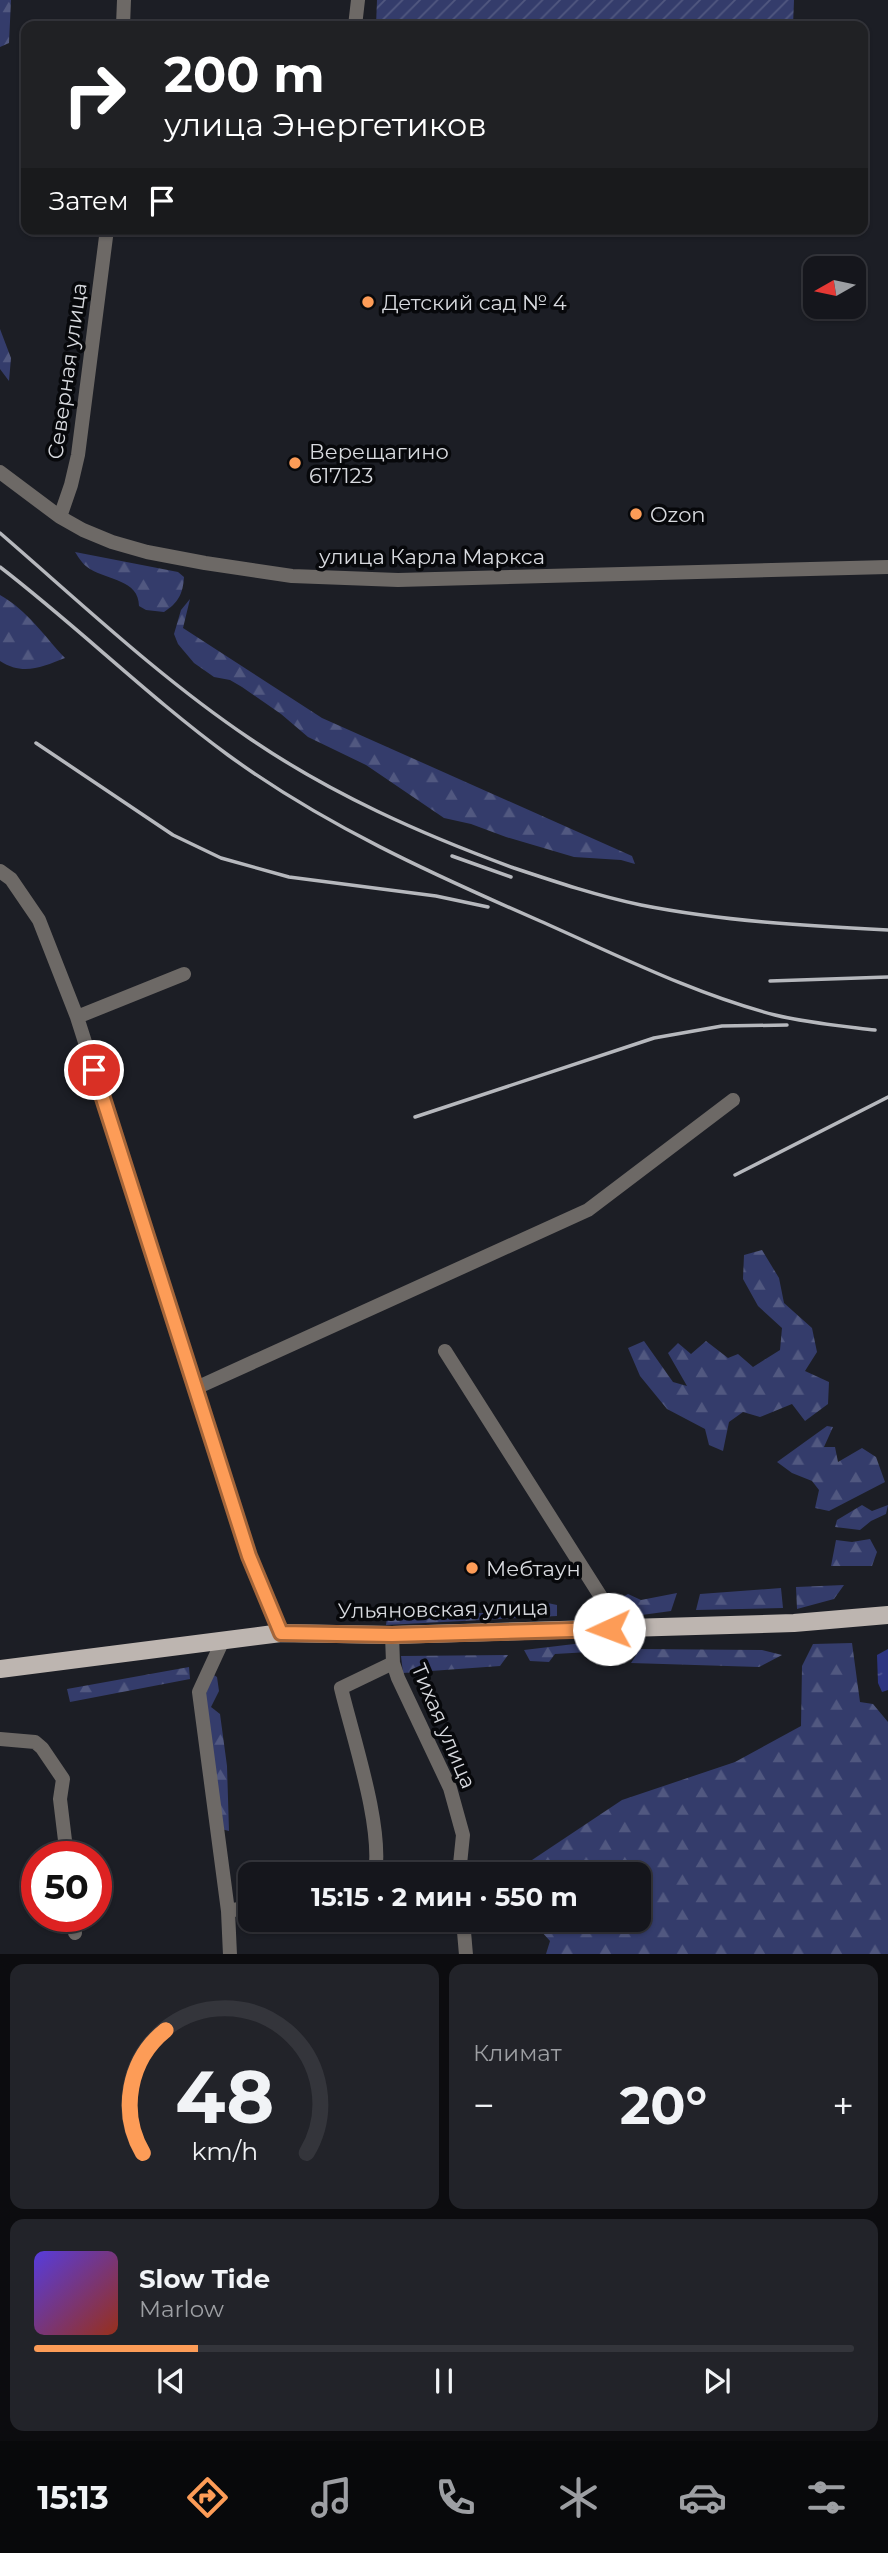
<!DOCTYPE html>
<html lang="ru">
<meta charset="utf-8">
<style>
:root{--surface:#15161c;--page:#222329;--text:#f1f3f6;--muted:#9d9fa3;--line:#34353b;--accent:#fd9c57}
body{margin:0;font-family:Montserrat,sans-serif;background:var(--page);color:var(--text);height:100vh;display:flex;flex-direction:column;font-size:26px;white-space:nowrap}
*{box-sizing:border-box;margin:0}
p{font-size:23px;color:var(--muted)}
.icon{flex:none;width:38px;height:38px;fill:none;stroke:currentColor;stroke-width:2;stroke-linecap:round;stroke-linejoin:round}
.map{position:relative;height:1954px;overflow:hidden}
.side{display:flex;flex-direction:column;gap:10px;padding:10px;background:#0c0c0f;flex:1}
.side>*{flex:none}
.guide{position:absolute;left:21px;top:21px;width:847px;height:214px;border-radius:14px;box-shadow:0 2px 5px #0004,0 0 0 2px var(--line);background:#202124;color:#fff;overflow:hidden}
.needle{width:46px;rotate:261deg}
.fabs{position:absolute;left:803px;top:256px;display:grid;gap:14px}
.fabs a{display:grid;place-items:center;width:63px;height:63px;border-radius:14px;background:var(--surface);box-shadow:0 2px 5px #0004,0 0 0 2px var(--line);font-size:35px}
.speed{position:absolute;left:21px;top:1841px;display:flex;gap:14px;font-size:35px;font-weight:700;text-align:center}
.speed>*{display:grid;place-content:center;width:91px;height:91px;border-radius:50%;background:var(--surface);box-shadow:0 2px 5px #0004,0 0 0 2px var(--line);line-height:1}
.speed .limit{border:10px solid #d22;background:#fff;color:#111}
.pin{position:absolute;display:grid;place-items:center;width:60px;height:60px;color:#fff;margin:-30px;border:4px solid #fff;border-radius:50%;box-shadow:0 2px 7px #0007}
.me{position:absolute;width:77px;margin:-38px;rotate:268deg;stroke-linejoin:round;filter:drop-shadow(0 0 5px #0008)}
.turn{display:flex;align-items:center;gap:24px;height:147px;padding:0 28px;font-size:32px}
.turn .icon{width:91px;height:91px;stroke-width:2.5}
.turn b{display:block;font-size:49px;line-height:60px}
.then{display:flex;align-items:center;height:66px;padding:0 28px;background:#0003;gap:14px;font-size:26px}
.big{font-size:52px;font-weight:700;line-height:1.1}
.side .card{flex:1;display:flex;flex-direction:column;justify-content:center;gap:10px;min-width:0;padding:0 24px;border-radius:14px;background:var(--page)}
.side .dial{align-items:center;gap:0}
.dial svg{height:182px;overflow:visible;fill:none;stroke:var(--line);stroke-width:7;stroke-linecap:round;text-anchor:middle}
.dial text{fill:var(--text);stroke:none}
.song{display:flex;align-items:center;gap:21px}
.cover{width:84px;height:84px;border-radius:10px;background:linear-gradient(135deg,hsl(250 70% 55%),hsl(10 70% 35%))}
.played{height:7px;border-radius:4px;background:linear-gradient(90deg,var(--accent) 20%,var(--line) 20%)}
.keys{display:flex;justify-content:space-around;direction:ltr}
.heat{display:flex;justify-content:space-between;align-items:center;font-size:38px;direction:ltr}
.side .tiles{flex:1;display:grid;gap:10px;grid-template-columns:1fr 1fr}
.card:last-child{grid-column:span 2}
.trip{position:absolute;left:238px;top:1862px;width:413px;height:70px;border-radius:14px;background:var(--surface);box-shadow:0 2px 5px #0004,0 0 0 2px var(--line);font-weight:700;line-height:70px;text-align:center}
.tabs{display:flex;height:112px;justify-content:space-around;align-items:center;background:#08090b;color:var(--muted)}
.tabs .icon{width:49px;height:49px}
.tabs .current{color:var(--accent)}
.tabs b{font-size:32px;color:var(--text)}
.map>svg:first-child{display:block}
.forest{fill:url(#forest-firs)}
.garden{fill:url(#garden-furrows)}
.water{fill:url(#water-ripples)}
.lines{fill:none;stroke-linecap:round;stroke-linejoin:round}
.minor{stroke:#6d6966;stroke-width:14}
.major{stroke:#bdb5b0;stroke-width:18}
.rail{stroke:#b6b8bd;stroke-width:3.5}
.route-casing{stroke:#a46539;stroke-width:18}
.route{stroke:#fd9c57;stroke-width:12}
.poi-dot{fill:#fd9c57;stroke:#07080b;stroke-width:2.5}
.labels{text-anchor:middle;dominant-baseline:central;stroke-width:7;stroke-linejoin:round;paint-order:stroke}
.poi-label{font-size:21px;fill:#d8dadf;stroke:#07080b;text-anchor:start}
.street-label{font-size:21px;fill:#d8dadf;stroke:#07080b}
</style>
<div class="map">
<svg width="888" height="1955" viewBox="0 0 888 1955">
<defs>
<pattern id="forest-firs" width="22" height="20" patternUnits="userSpaceOnUse" patternTransform="scale(1.75)"><rect width="22" height="20" fill="#343c6b"/><path d="M5 1l3.5 6h-7zM16 11l3.5 6h-7z" fill="#515880"/></pattern>
<pattern id="garden-furrows" width="10" height="10" patternUnits="userSpaceOnUse" patternTransform="scale(1.75)"><rect width="10" height="10" fill="#343c6b"/><path d="M-1 1l2-2M0 10L10 0M9 11l2-2" fill="none" stroke="#515880"/></pattern>
<pattern id="water-ripples" width="26" height="14" patternUnits="userSpaceOnUse" patternTransform="scale(1.75)"><rect width="26" height="14" fill="#2d3581"/><path d="M2 4q2-2 4 0t4 0M15 11q2-2 4 0t4 0" fill="none" stroke="#4b5292"/></pattern>
</defs>
<rect width="100%" height="100%" fill="#1c1e25"/>
<path class="forest" d="M 0,0 L 11,0 L 9,43 L 0,47 Z
M 0,329 L 11,358 L 9,381 L 0,369 Z
M 75,552 L 178,572 L 184,577 C 183,594 178,603 164,612 L 146,610 L 139,606 C 139,580 108,580 90,569 C 83,565 79,558 75,552 Z
M 0,595 C 27,610 45,637 65,658 C 42,667 23,676 0,661 Z
M 190,599 L 183,628 L 322,718 L 632,856 L 635,864 L 621,860 L 574,857 L 506,837 L 471,824 L 444,818 L 366,765 L 308,737 L 281,714 L 242,687 L 230,680 L 214,677 L 194,663 L 178,644 L 174,634 L 181,610 Z
M 762,1250 L 779,1278 L 784,1303 L 812,1328 L 817,1352 L 805,1371 L 829,1382 L 828,1404 L 805,1421 L 792,1404 L 760,1417 L 743,1412 L 729,1422 L 723,1451 L 709,1445 L 705,1429 L 667,1409 L 640,1376 L 628,1348 L 644,1341 L 673,1382 L 687,1386 L 668,1353 L 678,1343 L 691,1354 L 706,1341 L 728,1358 L 738,1354 L 753,1367 L 780,1350 L 782,1328 L 758,1306 L 743,1279 L 744,1255 Z
M 827,1426 L 833,1427 L 824,1447 L 835,1447 L 838,1462 L 862,1448 L 876,1457 L 885,1482 L 829,1511 L 815,1508 L 819,1490 L 812,1481 L 792,1473 L 777,1462 Z
M 862,1505 L 872,1511 L 888,1505 L 886,1514 L 871,1521 L 860,1530 L 835,1527 L 837,1520 Z
M 870,1539 L 877,1552 L 872,1566 L 831,1566 L 836,1540 L 852,1542 Z
M 844,1585 L 834,1599 L 797,1609 L 796,1587 Z
M 781,1588 L 783,1608 L 696,1610 L 700,1594 Z
M 677,1593 L 671,1611 L 627,1617 L 613,1602 L 628,1594 L 641,1600 Z
M 543,1602 L 557,1605 L 557,1616 L 386,1625 L 388,1610 L 400,1607 L 466,1613 L 520,1613 Z
M 591,1642 L 589,1652 L 555,1654 L 549,1662 L 530,1661 L 524,1650 Z
M 852,1643 L 860,1702 L 873,1704 L 888,1722 L 888,1954 L 546,1954 L 550,1941 L 531,1920 L 639,1920 L 639,1874 L 533,1874 L 526,1864 L 622,1800 L 735,1762 L 801,1726 L 802,1666 L 813,1644 Z
M 640,1649 L 762,1650 L 782,1655 L 759,1667 L 631,1663 Z
M 508,1655 L 500,1666 L 403,1673 L 401,1656 Z
M 189,1667 L 190,1679 L 70,1702 L 67,1689 Z
M 212,1674 L 217,1677 L 219,1691 L 211,1707 L 220,1714 L 227,1766 L 229,1831 L 221,1829 L 204,1700 Z"/>
<path class="garden" d="M 377,0 L 794,0 L 793,26 L 376,26 Z"/>
<path class="water" d="M 888,1649 L 888,1690 L 882,1692 L 878,1683 L 877,1655 Z"/>
<g class="lines">
<path class="minor" d="M 123,26 L 124,0
M 355,26 L 358,0
M 0,472 L 60,517 L 83,530 L 112,542 L 147,552 L 205,563 L 292,576 L 398,580 L 888,567
M 60,517 L 71,485 L 78,455 L 107,229
M 0,871 L 11,879 L 39,920 L 77,1017 L 249,1556 L 281,1633
M 77,1017 L 184,974
M 445,1351 L 603,1600 L 609,1629
M 196,1388 L 588,1210 L 733,1100
M 392,1635 L 393,1663 L 398,1678 L 450,1788 L 463,1835 L 459,1874
M 223,1640 L 199,1692 L 228,1911 L 230,1955
M 0,1739 L 35,1742 L 42,1748 L 63,1779 L 60,1799 L 67,1857
M 375,1874 C 383,1826 353,1738 341,1688 L 393,1663
M 431,1874 L 459,1871
M 228,1911 L 250,1907
M 73,1916 L 75,1933
M 463,1920 L 466,1955"/>
<path class="major" d="M 0,1669 L 281,1633 L 392,1635 L 794,1623 L 888,1615"/>
<path class="rail" d="M 0,533 C 81,603 160,678 249,738 C 331,794 421,834 514,868 C 556,882 598,896 641,905 C 722,921 806,926 888,930
M 0,567 C 78,627 149,697 228,755 C 324,825 432,874 540,921 C 617,955 694,994 775,1015 C 808,1023 842,1026 875,1030
M 36,743 L 173,835 L 221,858 L 289,877 L 436,896 L 488,907
M 452,856 L 511,877
M 770,981 L 888,977
M 415,1117 L 654,1038 L 722,1026 L 787,1025
M 735,1175 L 888,1097"/>
</g>
<g class="lines">
<defs>
<path id="route" d="M 94,1070 L 249,1556 L 281,1633 L 392,1635 L 609,1629"/>
</defs>
<use href="#route" class="route-casing"/>
<use href="#route" class="route"/>
</g>
<g class="poi-dot">
<circle cx="368" cy="302" r="7"/>
<circle cx="295" cy="463" r="7"/>
<circle cx="636" cy="514" r="7"/>
<circle cx="472" cy="1568" r="7"/>
</g>
<g class="labels">
<g class="poi-label">
<text x="382" y="302">Детский сад № 4</text>
<text x="309" y="451">Верещагино<tspan x="309" dy="24">617123</tspan></text>
<text x="650" y="514">Ozon</text>
<text x="486" y="1568">Мебтаун</text>
</g>
<g class="street-label">
<text transform="translate(67 371) rotate(-82)">Северная улица</text>
<text x="432" y="556">улица Карла Маркса</text>
<text transform="translate(443 1609) rotate(-1)">Ульяновская улица</text>
<text transform="translate(444 1726) rotate(67)">Тихая улица</text>
</g>
</g>
</svg>
<div class="fabs">
<a><svg class="needle" viewBox="-14 -14 28 28"><path d="M0-13l5 13h-10z" fill="#e53935"/><path d="M0 13l5-13h-10z" fill="#9d9fa3"/></svg></a>
</div>
<div class="speed"><div class="limit">50</div></div>
<div class="pin" style="left:94px;top:1070px;background:#d93025"><svg class="icon" aria-label="arrive" viewBox="0 0 24 24"><path d="M6 21V4h12l-3 4 3 4H6"/></svg></div>
<svg class="me" style="left:609px;top:1629px" viewBox="-20 -20 40 40"><circle r="19" fill="#fff"/><path d="M0-13L10 11 0 6-10 11z" fill="#fd9c57"/></svg>
<div class="trip">15:15 · 2 мин · 550 m</div>
<div class="guide">
<div class="turn"><svg class="icon" aria-label="right" viewBox="0 0 24 24"><path d="M7 20v-9h11M14 6l5 5-5 5"/></svg><div><b>200 m</b>улица Энергетиков</div></div>
<div class="then">Затем<svg class="icon" aria-label="arrive" viewBox="0 0 24 24"><path d="M6 21V4h12l-3 4 3 4H6"/></svg></div>
</div>
</div>
<section class="side">
<div class="tiles">
<div class="card dial"><svg viewBox="0 0 100 80">
<path d="M14 69A42 42 0 1 1 86 69"/>
<path d="M14 69A42 42 0 0 1 24 15" stroke="#fd9c57"/>
<text x="50" y="56" font-size="32" font-weight="700">48</text>
<text x="50" y="72" font-size="11">km/h</text>
</svg></div>
<div class="card"><p>Климат</p>
<div class="heat"><a>−</a><b class="big">20°</b><a>+</a></div>
</div>
<div class="card">
<div class="song"><i class="cover"></i><div><b>Slow Tide</b><p>Marlow</p></div></div>
<div class="played"></div>
<div class="keys"><svg class="icon" aria-label="previous" viewBox="0 0 24 24"><path d="M18 5L8 12l10 7zM5 5v14"/></svg><svg class="icon" aria-label="pause" viewBox="0 0 24 24"><path d="M8 5v14M16 5v14"/></svg><svg class="icon" aria-label="next" viewBox="0 0 24 24"><path d="M6 5l10 7-10 7zM19 5v14"/></svg></div>
</div>
</div>
</section>
<nav class="tabs">
<b>15:13</b>
<svg class="icon current" aria-label="directions" viewBox="0 0 24 24"><path d="M12 3l9 9-9 9-9-9zM9 14v-3h6M13 9l2 2-2 2"/></svg>
<svg class="icon" aria-label="music" viewBox="0 0 24 24"><path d="M9 18V5l10-2v13"/><circle cx="6" cy="18" r="3"/><circle cx="16" cy="16" r="3"/></svg>
<svg class="icon" aria-label="phone" viewBox="0 0 24 24"><path d="M5 4h4l2 5-3 2q2 4 5 5l2-3 5 2v4C11 20 4 13 5 4z"/></svg>
<svg class="icon" aria-label="climate" viewBox="0 0 24 24"><path d="M12 3v18M4 7l16 10M4 17L20 7"/></svg>
<svg class="icon" aria-label="car" viewBox="0 0 24 24"><path d="M5 17H2v-5l4-1 3-4h7l3 4 3 1v5h-3M9 17h6M6 11h13"/><circle cx="7" cy="17" r="2"/><circle cx="17" cy="17" r="2"/></svg>
<svg class="icon" aria-label="filters" viewBox="0 0 24 24"><path d="M4 7h16M4 17h16"/><circle cx="9" cy="7" r="2"/><circle cx="15" cy="17" r="2"/></svg>
</nav>
